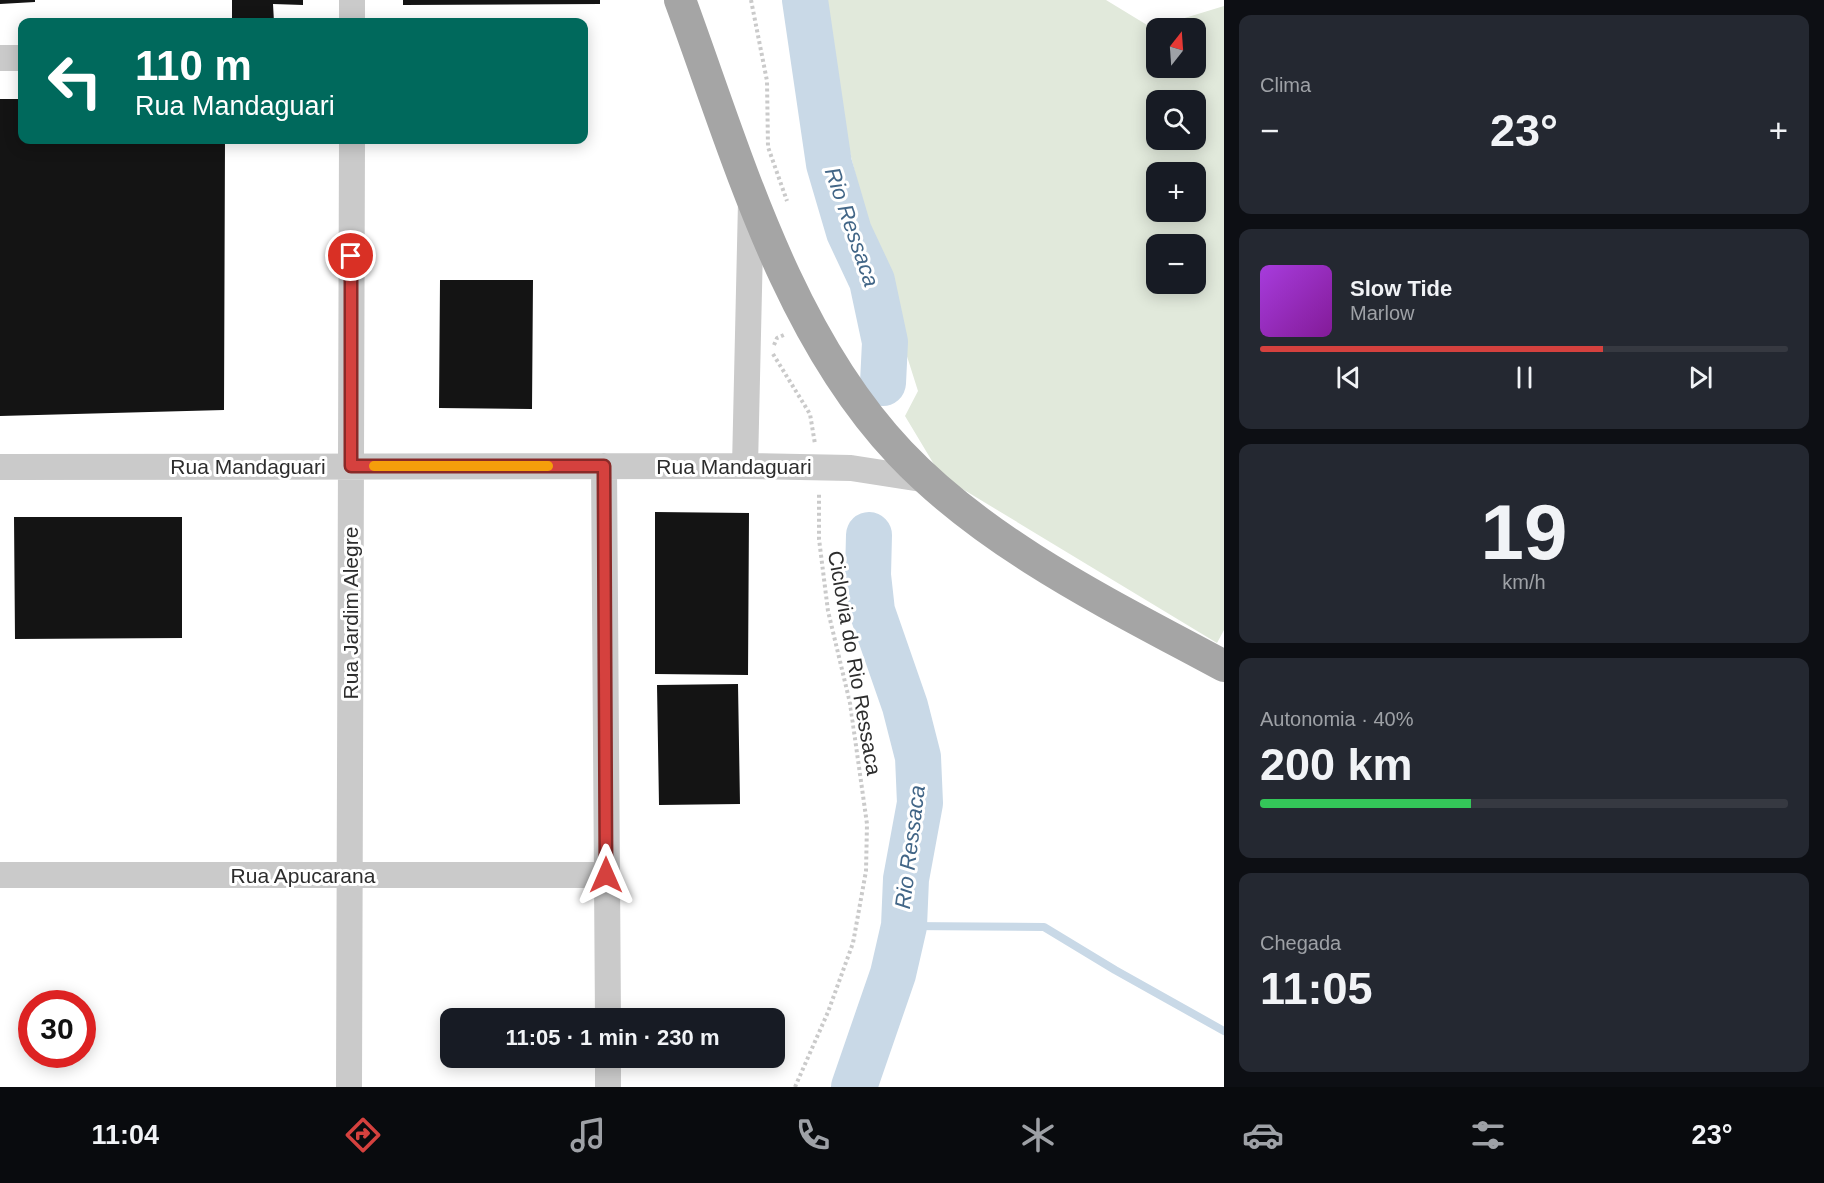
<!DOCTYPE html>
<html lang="pt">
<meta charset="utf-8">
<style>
:root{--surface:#171b24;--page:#242831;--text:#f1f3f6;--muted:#9ea1a6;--line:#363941;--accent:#d5413e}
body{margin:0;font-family:Helvetica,sans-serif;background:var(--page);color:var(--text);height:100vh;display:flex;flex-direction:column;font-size:22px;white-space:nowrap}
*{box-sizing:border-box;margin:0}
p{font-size:20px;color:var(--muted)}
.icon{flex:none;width:33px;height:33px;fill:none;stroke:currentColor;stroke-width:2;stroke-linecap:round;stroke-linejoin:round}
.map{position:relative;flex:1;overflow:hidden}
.panel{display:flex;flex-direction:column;gap:15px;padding:15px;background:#0d0f14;width:600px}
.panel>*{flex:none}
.guide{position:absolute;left:18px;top:18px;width:570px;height:126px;border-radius:12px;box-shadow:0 3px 15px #0003;background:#00695c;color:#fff;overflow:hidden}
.needle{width:39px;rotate:17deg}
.fabs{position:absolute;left:1146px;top:18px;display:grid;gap:12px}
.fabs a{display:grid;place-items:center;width:60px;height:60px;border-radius:12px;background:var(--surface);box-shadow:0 3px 15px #0003;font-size:30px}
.speed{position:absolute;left:18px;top:990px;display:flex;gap:12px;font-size:30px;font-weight:700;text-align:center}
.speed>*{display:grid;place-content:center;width:78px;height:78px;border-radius:50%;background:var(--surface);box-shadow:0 3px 15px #0003;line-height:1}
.speed .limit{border:9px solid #d22;background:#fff;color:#111}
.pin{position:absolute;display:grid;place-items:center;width:51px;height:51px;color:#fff;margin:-26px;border:3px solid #fff;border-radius:50%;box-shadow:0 2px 6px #0007}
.me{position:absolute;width:66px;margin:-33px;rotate:0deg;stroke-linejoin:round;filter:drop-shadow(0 0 4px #0008)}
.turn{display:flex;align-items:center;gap:21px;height:126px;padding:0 18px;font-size:27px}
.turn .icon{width:78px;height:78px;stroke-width:2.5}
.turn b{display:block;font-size:42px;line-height:51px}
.big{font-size:45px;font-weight:700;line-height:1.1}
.panel .card{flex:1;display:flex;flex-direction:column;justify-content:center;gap:9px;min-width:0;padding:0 21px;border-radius:12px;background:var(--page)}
.panel .dial{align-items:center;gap:0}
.dial b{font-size:78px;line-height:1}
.song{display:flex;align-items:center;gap:18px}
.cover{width:72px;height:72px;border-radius:9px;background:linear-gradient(135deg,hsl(280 70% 55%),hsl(290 70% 35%))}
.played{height:6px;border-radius:3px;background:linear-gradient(90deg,var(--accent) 65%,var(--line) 65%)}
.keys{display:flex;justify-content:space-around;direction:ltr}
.heat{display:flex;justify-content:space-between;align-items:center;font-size:33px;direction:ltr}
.charge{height:9px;border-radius:4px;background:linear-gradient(90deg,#34c759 40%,var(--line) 0)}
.trip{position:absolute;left:440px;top:1008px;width:345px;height:60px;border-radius:12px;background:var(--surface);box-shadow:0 3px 15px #0003;font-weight:700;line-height:60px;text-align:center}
.tabs{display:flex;height:96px;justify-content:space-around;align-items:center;background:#090b0e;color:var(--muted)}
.tabs .icon{width:42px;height:42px}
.tabs .current{color:var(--accent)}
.tabs b{font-size:27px;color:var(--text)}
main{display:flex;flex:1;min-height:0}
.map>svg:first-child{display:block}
.green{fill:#e1e9db;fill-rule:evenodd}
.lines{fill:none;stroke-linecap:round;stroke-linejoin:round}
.stream{stroke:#c9d9e7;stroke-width:8}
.river{stroke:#c9d9e7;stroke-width:46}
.building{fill:#141414}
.path{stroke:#cacaca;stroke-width:4;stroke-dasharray:3 3;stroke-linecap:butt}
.minor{stroke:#cacaca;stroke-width:26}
.major{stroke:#a5a5a5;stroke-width:32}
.route-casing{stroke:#8a2a28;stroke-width:15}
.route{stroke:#d5413e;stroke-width:10}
.slow{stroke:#f59e0b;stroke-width:10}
.labels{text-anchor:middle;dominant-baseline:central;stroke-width:6;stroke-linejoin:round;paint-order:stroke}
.street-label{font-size:21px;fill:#2d2d2d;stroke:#fff}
.water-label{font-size:22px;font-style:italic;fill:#426687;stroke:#fff}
</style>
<main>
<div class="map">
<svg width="1224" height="1087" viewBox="0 0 1224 1087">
<rect width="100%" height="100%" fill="#fff"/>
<path class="green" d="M 816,0 L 1106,0 L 1152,28 L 1224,6 L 1224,630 L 1217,643 L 941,476 L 905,416 L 918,391 C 877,263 842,132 816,0 ZM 1156,28 L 1196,28 L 1196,68 L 1156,68 ZM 1156,100 L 1196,100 L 1196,140 L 1156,140 ZM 1156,172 L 1196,172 L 1196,212 L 1156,212 ZM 1156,244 L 1196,244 L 1196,284 L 1156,284 Z"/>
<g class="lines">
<path class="stream" d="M 904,926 L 1044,927 L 1115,970 L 1224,1031"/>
<path class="river" d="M 805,0 L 829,164 L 849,232 L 872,281 L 885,342 L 883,383
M 854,1087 L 893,974 L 904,926 L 906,879 L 920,803 L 918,757 L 905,706 L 872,611 L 868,575 L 869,535"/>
</g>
<path class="building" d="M 0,0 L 35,0 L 35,2 L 0,4 Z
M 232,0 L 303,0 L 303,5 L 273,4 L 274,22 L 232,22 Z
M 403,0 L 600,0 L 600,4 L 403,5 Z
M 0,99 L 22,99 L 22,140 L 225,140 L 224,410 L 0,416 Z
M 440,280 L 533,280 L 532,409 L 439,408 Z
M 655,512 L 749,513 L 748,675 L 655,674 Z
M 14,517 L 182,517 L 182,638 L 15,639 Z
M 738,684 L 740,804 L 659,805 L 657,685 Z"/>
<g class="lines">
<path class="path" d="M 751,0 L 767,81 L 768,147 L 787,201
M 774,345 L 777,338 L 786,334
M 773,354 L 810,414 L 815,444
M 795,1087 L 828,1012 L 853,943 L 866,871 L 867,824 L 850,703 L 828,611 L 819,539 L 819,493"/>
<path class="minor" d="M 352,22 L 352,0
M 0,58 L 22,58
M 604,466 L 608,1018
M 745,466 L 751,202
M 0,467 L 745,466 L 851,468 L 928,480
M 0,875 L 606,875
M 608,1058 L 608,1087
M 349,1087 L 352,140"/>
<path class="major" d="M 680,0 C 736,152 786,333 900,453 C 988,546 1113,606 1224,666"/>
</g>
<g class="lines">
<defs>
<path id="route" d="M 351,256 L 351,466 L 604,466 L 606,875"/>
</defs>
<use href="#route" class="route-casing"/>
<use href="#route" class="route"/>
<path class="slow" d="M 374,466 L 548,466"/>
</g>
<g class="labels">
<g class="street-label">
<text x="248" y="466">Rua Mandaguari</text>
<text x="734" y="466">Rua Mandaguari</text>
<text transform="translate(350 613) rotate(-90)">Rua Jardim Alegre</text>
<text transform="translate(855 663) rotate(80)">Ciclovia do Rio Ressaca</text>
<text x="303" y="875">Rua Apucarana</text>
</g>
<g class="water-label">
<text transform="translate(852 227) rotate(71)">Rio Ressaca</text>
<text transform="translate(910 847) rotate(-83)">Rio Ressaca</text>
</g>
</g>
</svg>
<div class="fabs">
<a><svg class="needle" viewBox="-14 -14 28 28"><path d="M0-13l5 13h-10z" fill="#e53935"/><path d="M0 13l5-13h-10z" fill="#9ea1a6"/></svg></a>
<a><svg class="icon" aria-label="search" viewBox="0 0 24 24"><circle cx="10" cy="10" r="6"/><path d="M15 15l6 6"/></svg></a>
<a>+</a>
<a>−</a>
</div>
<div class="speed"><div class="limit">30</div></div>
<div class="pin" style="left:351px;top:256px;background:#d93025"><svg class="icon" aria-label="arrive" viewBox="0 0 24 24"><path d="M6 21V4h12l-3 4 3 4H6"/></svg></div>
<svg class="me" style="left:606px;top:875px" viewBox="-20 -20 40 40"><path d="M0-17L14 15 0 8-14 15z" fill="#d5413e" stroke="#fff" stroke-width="4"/></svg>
<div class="trip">11:05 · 1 min · 230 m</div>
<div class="guide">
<div class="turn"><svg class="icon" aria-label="left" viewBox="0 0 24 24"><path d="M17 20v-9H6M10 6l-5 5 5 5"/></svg><div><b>110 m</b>Rua Mandaguari</div></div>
</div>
</div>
<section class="panel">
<div class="card"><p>Clima</p>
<div class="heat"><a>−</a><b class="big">23°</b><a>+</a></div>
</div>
<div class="card">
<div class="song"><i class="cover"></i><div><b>Slow Tide</b><p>Marlow</p></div></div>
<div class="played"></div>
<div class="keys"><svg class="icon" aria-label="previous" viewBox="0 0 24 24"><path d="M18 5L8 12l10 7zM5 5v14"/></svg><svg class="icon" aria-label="pause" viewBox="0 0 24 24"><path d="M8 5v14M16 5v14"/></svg><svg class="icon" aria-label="next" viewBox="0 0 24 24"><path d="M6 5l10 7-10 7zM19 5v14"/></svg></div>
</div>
<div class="card dial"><b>19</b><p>km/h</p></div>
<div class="card"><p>Autonomia · 40%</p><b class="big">200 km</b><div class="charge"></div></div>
<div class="card"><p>Chegada</p><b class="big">11:05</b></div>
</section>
</main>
<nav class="tabs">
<b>11:04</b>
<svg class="icon current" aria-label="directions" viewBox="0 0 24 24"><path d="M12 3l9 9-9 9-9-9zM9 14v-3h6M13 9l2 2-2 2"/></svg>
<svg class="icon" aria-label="music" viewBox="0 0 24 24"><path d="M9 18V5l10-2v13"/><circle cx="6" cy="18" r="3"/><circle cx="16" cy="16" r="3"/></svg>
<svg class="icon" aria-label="phone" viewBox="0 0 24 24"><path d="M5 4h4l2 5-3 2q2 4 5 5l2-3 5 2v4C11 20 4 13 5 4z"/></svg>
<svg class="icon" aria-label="climate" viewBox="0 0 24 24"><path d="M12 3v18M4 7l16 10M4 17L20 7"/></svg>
<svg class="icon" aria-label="car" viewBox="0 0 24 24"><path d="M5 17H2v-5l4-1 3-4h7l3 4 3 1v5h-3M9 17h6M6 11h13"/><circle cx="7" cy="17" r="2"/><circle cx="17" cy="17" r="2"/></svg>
<svg class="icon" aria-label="filters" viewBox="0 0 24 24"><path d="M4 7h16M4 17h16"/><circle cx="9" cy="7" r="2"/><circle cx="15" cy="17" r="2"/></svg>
<b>23°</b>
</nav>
